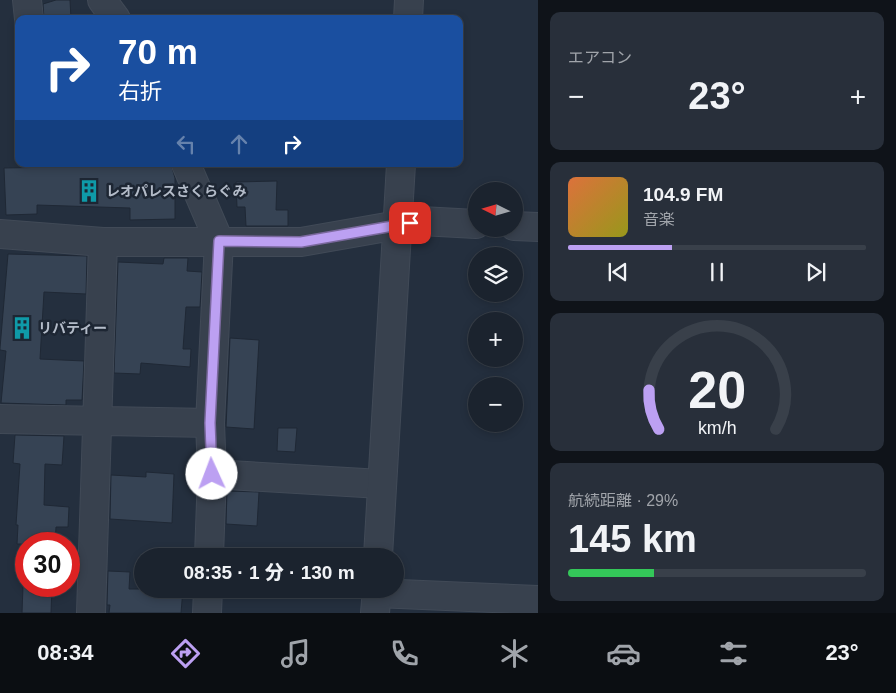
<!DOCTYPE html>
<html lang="ja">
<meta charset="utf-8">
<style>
:root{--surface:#1b232e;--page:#282f3a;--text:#f1f3f6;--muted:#a0a4aa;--line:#39404a;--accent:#bca0f2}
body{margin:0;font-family:Helvetica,"Noto Sans JP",sans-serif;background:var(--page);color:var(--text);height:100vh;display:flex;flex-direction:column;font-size:19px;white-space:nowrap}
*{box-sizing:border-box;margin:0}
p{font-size:16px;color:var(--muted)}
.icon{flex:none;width:28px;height:28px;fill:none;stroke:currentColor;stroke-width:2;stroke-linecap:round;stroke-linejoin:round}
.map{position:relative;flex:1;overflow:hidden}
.sheet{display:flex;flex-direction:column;gap:12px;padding:12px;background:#0f1319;width:358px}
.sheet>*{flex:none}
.top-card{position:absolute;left:15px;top:15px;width:448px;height:152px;border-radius:10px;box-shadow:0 2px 8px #0003,0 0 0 1px var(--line);background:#1a4fa0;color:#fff;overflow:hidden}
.needle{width:32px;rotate:275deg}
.fabs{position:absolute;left:468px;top:182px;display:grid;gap:10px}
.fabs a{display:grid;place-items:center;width:55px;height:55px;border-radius:50%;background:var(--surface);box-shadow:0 2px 8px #0003,0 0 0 1px var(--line);font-size:25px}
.speed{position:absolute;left:15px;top:532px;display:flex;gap:10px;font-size:25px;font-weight:700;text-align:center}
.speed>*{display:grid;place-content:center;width:65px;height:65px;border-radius:50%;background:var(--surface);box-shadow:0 2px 8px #0003,0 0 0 1px var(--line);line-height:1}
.speed .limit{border:8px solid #d22;background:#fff;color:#111}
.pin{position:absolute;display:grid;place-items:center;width:42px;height:42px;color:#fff;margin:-21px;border-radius:10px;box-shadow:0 2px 8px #0006}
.me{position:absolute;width:55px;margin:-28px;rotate:358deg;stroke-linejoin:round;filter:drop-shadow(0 0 4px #0008)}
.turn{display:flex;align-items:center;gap:18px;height:105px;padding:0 20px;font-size:22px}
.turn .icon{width:65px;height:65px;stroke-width:2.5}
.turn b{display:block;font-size:35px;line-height:42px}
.lanes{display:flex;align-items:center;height:48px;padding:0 20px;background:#0003;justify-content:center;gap:25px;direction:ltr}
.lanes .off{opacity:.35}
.big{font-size:38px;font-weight:800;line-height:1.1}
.sheet .widget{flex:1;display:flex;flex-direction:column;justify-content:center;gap:8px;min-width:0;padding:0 18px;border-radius:10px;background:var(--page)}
.sheet .dial{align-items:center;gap:0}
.dial svg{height:130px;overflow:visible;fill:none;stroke:var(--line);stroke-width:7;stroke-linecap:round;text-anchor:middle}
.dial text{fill:var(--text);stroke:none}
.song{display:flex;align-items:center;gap:15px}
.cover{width:60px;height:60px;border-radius:8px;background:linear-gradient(135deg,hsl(20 70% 55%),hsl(60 70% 35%))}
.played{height:5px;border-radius:2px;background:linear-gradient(90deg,var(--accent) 35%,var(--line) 35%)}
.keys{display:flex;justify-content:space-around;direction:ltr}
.heat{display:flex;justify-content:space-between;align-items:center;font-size:28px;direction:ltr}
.charge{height:8px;border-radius:4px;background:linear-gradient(90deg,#34c759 29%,var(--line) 0)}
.trip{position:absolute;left:134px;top:548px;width:270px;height:50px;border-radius:25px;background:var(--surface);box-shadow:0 2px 8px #0003,0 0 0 1px var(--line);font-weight:800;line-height:50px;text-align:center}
.dock{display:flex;height:80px;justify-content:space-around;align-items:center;background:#0b0e12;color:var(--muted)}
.dock .icon{width:35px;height:35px}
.dock .active{color:var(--accent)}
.dock b{font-size:22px;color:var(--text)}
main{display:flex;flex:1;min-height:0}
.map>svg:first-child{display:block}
.building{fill:#364354;stroke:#1f2835}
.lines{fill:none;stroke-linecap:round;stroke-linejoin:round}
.minor-casing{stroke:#414a57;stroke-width:30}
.tertiary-casing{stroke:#414a57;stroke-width:30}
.minor{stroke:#38414e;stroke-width:28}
.tertiary{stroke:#38414e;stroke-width:28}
.route-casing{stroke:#7a689d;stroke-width:12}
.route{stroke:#bca0f2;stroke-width:9}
.labels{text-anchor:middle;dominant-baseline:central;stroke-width:5;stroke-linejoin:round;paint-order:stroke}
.poi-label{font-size:14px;font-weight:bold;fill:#b4bcc9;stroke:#1d2633;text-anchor:start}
</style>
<main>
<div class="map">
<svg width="539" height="613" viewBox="0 0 539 613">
<rect width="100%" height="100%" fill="#242f3e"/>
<path class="building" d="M 56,0 L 70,0 L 71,19 L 44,19 L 43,4 Z
M 58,164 L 171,164 L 175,178 L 175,219 L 130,220 L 130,208 L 37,205 L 37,214 L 6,215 L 4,168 L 58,167 Z
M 277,181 L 276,210 L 288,210 L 288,226 L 246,226 L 245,207 L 237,207 L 236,182 Z
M 8,254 L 87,256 L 86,294 L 44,292 L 40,359 L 84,361 L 82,400 L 66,400 L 66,405 L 1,403 L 6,351 L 0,350 L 0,348 Z
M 164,258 L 188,258 L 187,271 L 202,272 L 200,307 L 186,307 L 183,349 L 191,349 L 190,367 L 141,363 L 140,374 L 114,373 L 118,262 L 163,264 Z
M 230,338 L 259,340 L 254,429 L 226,427 Z
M 278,428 L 297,428 L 295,452 L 277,451 Z
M 15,435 L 64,436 L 62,465 L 45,464 L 44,505 L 69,507 L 68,527 L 56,527 L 55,544 L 17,544 L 18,525 L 16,525 L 20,464 L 13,463 Z
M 146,472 L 174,474 L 172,523 L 110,519 L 111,475 L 146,477 Z
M 227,491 L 259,492 L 257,526 L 226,524 Z
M 108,571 L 130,572 L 129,589 L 183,589 L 181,613 L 109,613 L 110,605 L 107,605 Z
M 23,586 L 52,586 L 51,613 L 22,613 Z"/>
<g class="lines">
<defs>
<path id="minor" d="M 27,0 L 29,19
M 102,0 L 116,19
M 186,164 L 219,241 L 210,423 L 212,474 L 209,556
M 514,226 L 539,227
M 0,234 L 103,242 L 301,242 L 421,221 L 476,224
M 0,419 L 210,423
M 212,474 L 381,484
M 376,593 L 539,600
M 91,613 L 103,242
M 207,613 L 208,589"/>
<path id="tertiary" d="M 408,19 L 409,0
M 378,556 L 401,164
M 375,613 L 377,589"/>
</defs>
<use href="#minor" class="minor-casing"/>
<use href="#tertiary" class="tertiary-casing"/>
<use href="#minor" class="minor"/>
<use href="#tertiary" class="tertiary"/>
</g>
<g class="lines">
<defs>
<path id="route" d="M 212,474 L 210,423 L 219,241 L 301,242 L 410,223"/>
</defs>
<use href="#route" class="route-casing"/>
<use href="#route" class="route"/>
</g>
<defs>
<symbol id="building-bare" viewBox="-9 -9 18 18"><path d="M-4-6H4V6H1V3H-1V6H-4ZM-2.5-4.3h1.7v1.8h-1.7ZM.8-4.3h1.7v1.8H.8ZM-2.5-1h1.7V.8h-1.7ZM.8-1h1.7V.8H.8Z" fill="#0f9aa8" stroke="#1d2633" stroke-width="2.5" paint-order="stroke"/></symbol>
</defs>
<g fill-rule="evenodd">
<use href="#building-bare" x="73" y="175" width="32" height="32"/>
<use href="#building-bare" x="6" y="312" width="32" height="32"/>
</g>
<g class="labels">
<g class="poi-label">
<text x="106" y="191">レオパレスさくらぐみ</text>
<text x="38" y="328">リバティー</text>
</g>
</g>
</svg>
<div class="fabs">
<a><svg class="needle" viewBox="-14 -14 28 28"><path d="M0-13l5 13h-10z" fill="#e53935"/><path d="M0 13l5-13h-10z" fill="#a0a4aa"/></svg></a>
<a><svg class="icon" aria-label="layers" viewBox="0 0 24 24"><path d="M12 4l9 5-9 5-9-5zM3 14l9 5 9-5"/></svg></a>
<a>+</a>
<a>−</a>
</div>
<div class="speed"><div class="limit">30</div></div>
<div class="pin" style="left:410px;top:223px;background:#d93025"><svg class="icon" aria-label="arrive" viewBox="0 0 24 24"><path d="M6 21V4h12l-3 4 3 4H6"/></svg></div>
<svg class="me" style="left:212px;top:474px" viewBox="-20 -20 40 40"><circle r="19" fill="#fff"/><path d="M0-13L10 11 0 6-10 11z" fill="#bca0f2"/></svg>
<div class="trip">08:35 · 1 分 · 130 m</div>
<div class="top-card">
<div class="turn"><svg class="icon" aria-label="right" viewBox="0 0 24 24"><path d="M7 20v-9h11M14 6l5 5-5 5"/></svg><div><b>70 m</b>右折</div></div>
<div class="lanes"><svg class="icon off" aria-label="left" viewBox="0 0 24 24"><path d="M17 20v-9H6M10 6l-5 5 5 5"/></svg><svg class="icon off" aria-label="ahead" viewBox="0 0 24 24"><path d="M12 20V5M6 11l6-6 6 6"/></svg><svg class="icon" aria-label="right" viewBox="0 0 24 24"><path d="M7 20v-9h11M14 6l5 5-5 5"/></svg></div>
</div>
</div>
<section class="sheet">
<div class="widget"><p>エアコン</p>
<div class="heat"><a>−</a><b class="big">23°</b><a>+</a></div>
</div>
<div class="widget">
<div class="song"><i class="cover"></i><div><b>104.9 FM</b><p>音楽</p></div></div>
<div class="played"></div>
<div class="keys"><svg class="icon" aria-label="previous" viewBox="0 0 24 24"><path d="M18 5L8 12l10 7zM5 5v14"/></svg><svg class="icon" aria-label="pause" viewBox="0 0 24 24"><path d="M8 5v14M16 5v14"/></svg><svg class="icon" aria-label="next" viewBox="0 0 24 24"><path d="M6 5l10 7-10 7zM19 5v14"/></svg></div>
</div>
<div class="widget dial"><svg viewBox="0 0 100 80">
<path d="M14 69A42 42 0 1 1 86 69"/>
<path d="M14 69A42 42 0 0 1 8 45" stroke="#bca0f2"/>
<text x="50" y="56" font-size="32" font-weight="700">20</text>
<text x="50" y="72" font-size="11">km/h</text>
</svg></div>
<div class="widget"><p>航続距離 · 29%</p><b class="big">145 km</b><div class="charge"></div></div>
</section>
</main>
<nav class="dock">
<b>08:34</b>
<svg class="icon active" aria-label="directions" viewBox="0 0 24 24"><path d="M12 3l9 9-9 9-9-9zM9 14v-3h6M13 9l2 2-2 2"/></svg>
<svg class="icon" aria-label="music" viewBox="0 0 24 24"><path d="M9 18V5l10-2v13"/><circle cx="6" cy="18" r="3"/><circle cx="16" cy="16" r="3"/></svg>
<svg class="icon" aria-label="phone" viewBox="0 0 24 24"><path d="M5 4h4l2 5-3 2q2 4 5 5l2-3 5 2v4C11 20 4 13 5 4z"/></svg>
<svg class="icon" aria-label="climate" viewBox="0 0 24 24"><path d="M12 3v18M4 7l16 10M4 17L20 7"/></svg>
<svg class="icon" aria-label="car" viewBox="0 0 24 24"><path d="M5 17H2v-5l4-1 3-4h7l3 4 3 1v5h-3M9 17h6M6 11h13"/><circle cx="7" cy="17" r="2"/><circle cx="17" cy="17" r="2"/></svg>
<svg class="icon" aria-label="filters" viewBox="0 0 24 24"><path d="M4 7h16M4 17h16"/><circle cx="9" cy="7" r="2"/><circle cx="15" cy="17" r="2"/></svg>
<b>23°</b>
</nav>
